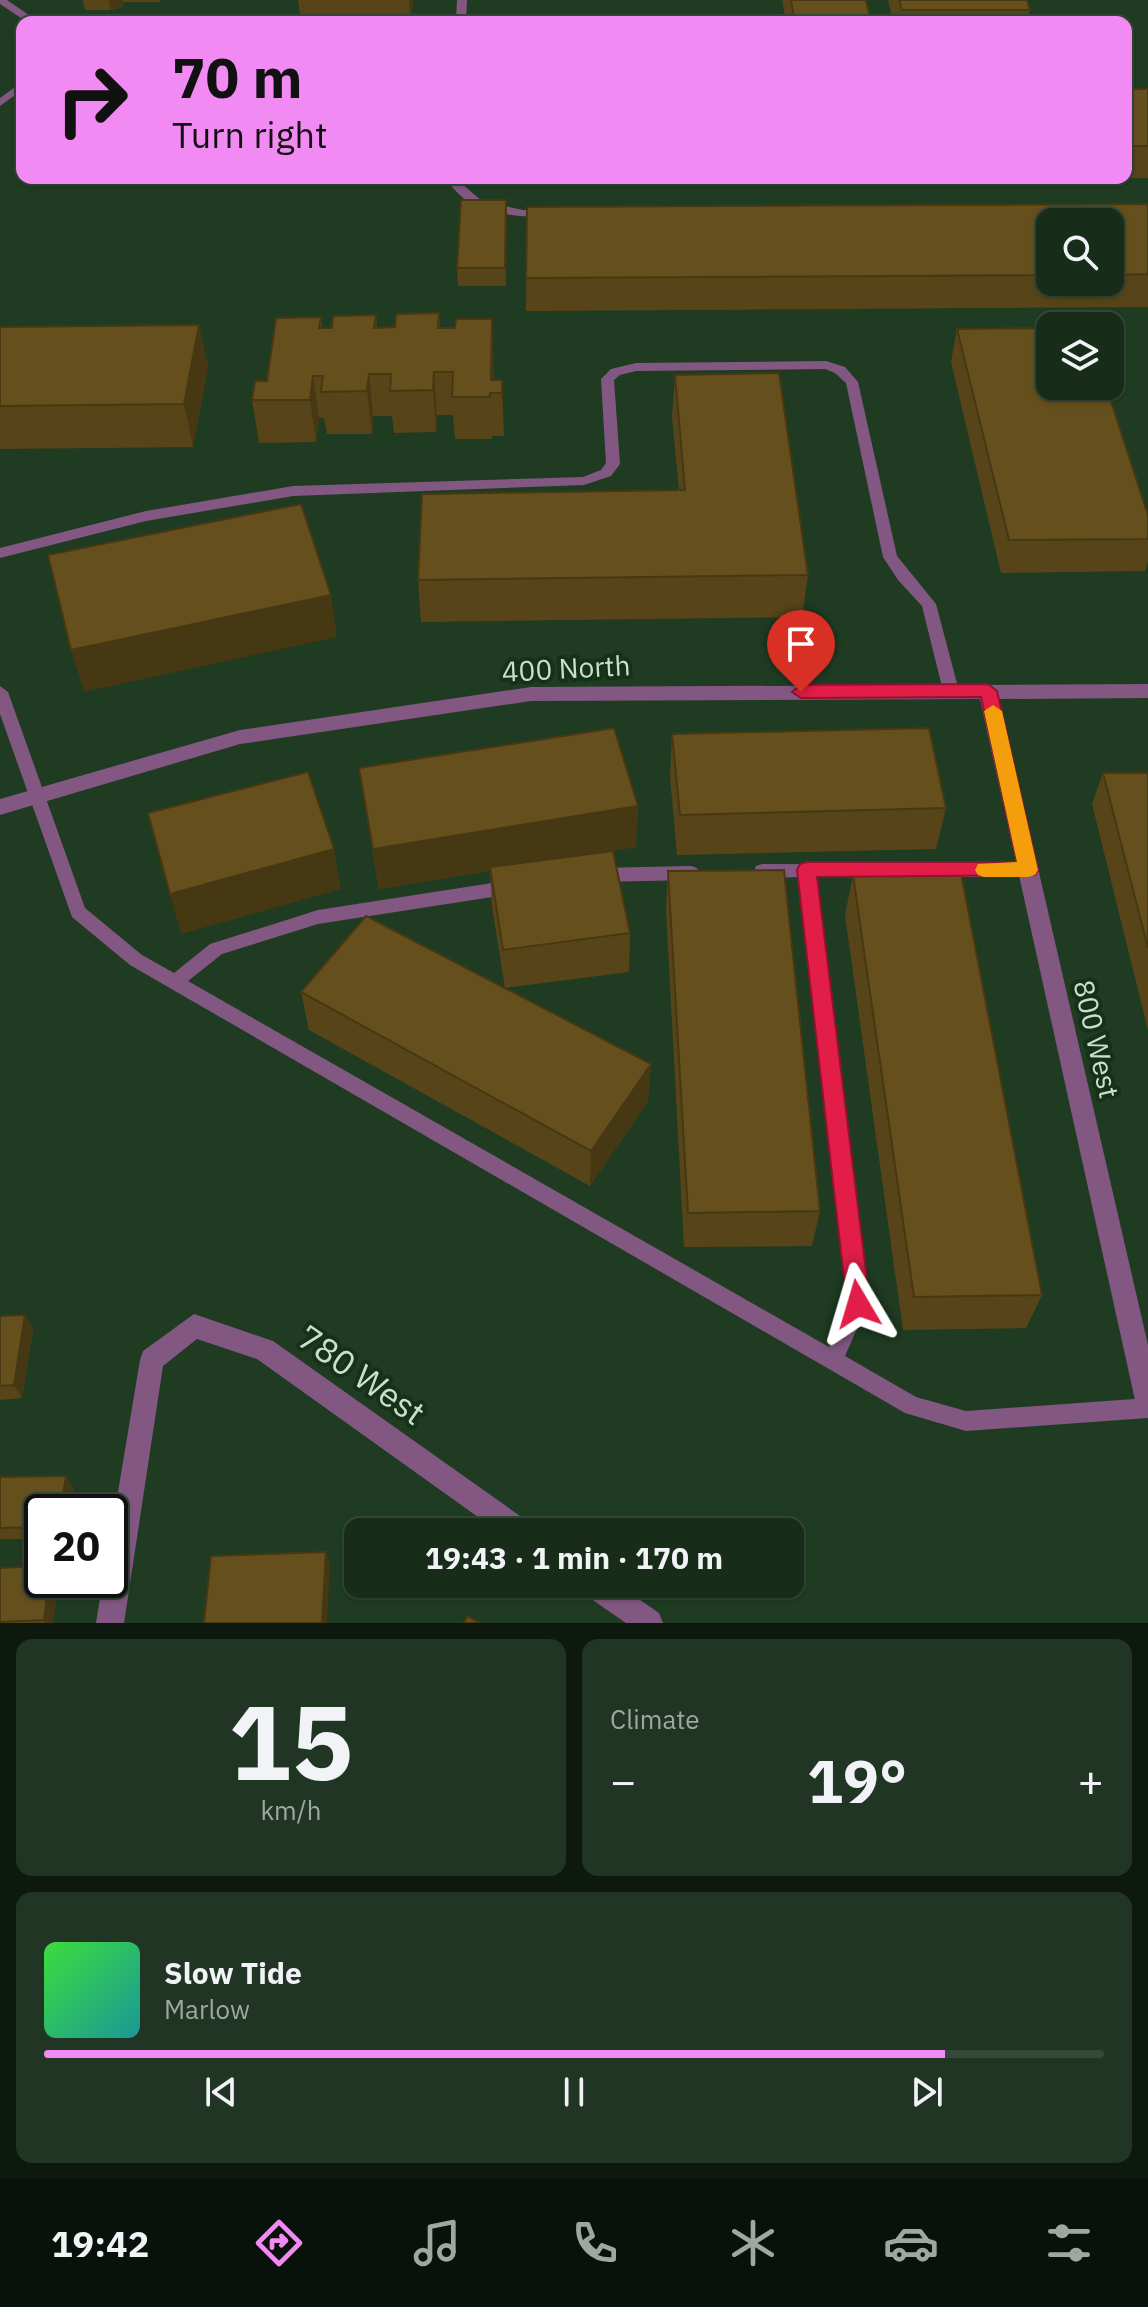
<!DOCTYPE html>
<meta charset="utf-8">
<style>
:root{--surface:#172d1a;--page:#203523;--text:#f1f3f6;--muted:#9ea8a2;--line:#364939;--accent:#f28af3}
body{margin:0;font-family:"IBM Plex Sans",sans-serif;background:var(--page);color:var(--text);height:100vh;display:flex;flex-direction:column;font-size:30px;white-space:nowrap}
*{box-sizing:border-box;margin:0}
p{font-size:26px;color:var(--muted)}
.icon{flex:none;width:44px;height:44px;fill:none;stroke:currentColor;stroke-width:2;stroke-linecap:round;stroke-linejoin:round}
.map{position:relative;height:1623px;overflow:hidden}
.panel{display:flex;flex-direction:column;gap:16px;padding:16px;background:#0d190e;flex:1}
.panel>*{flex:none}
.hud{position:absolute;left:16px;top:16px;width:1116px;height:168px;border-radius:16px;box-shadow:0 2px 6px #0004,0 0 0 2px var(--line);background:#f28af3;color:#111;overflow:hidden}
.controls{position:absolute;left:1036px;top:208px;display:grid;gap:16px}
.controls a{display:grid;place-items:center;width:88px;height:88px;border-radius:16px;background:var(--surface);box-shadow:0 2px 6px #0004,0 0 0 2px var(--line);font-size:40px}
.speed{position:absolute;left:24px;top:1494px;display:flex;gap:16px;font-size:40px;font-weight:700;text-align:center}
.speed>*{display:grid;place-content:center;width:104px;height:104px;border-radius:50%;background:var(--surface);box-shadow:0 2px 6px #0004,0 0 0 2px var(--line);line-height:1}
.speed .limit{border:4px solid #111;border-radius:12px;background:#fff;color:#111}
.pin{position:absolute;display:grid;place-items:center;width:68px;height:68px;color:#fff;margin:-82px -34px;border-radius:50% 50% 50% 0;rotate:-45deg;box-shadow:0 0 8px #0007}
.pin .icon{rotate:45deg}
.me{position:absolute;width:88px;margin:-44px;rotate:353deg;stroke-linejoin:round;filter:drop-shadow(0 0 6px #0008)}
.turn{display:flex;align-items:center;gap:28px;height:168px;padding:0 24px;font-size:36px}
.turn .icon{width:104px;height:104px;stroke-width:2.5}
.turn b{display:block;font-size:56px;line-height:68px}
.big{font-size:60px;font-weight:700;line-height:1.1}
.panel .widget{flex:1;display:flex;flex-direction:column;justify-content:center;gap:12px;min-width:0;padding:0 28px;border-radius:16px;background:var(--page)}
.panel .dial{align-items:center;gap:0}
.dial b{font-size:104px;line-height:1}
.song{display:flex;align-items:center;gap:24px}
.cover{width:96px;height:96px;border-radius:12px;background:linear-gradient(135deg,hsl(120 70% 55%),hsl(180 70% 35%))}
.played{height:8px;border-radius:4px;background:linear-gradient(90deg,var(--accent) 85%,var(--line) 85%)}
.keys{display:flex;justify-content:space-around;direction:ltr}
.heat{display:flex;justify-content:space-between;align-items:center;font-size:44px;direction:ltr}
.panel .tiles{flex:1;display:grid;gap:16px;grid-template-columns:1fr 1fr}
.widget:last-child{grid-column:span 2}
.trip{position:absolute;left:344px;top:1518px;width:460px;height:80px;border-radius:16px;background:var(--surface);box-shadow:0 2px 6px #0004,0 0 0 2px var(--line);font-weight:700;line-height:80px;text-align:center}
.dock{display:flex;height:128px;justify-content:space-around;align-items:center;background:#09120a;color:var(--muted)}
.dock .icon{width:56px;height:56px}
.dock .on{color:var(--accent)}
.dock b{font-size:36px;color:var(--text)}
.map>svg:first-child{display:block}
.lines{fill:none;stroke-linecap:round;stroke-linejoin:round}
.lane{fill:#825882;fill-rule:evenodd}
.street{fill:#825882;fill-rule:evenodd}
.wall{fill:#574519;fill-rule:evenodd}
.shaded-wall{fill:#473814}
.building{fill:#65501d;stroke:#473814;stroke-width:2}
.route{fill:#e11d48;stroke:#92132f;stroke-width:2}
.slow{fill:#f59e0b}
.labels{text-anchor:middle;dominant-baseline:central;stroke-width:8;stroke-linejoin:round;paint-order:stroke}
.street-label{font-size:28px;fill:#cddece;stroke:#153219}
.near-street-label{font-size:34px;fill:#cddece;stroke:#153219}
</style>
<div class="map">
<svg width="1148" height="1623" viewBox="0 0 1148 1623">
<rect width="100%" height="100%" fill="#1f3c22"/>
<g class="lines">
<path class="lane" d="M 0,0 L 7,0 L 39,22 L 27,22 L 0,4 Z
M 457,0 L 467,0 L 466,22 L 456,22 Z
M 22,82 L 22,90 L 0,106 L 0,98 Z
M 451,178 L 463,178 L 462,184 L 482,201 L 523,210 L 546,209 L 552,212 C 537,222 494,213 477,207 C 468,204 459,194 452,187 Z
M 826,361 L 845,367 L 858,382 L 897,556 L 936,604 L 959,691 L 956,695 L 951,697 L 943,691 L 922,606 L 898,580 L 883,557 L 846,383 L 835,373 L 825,369 L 636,371 L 620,375 L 614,380 L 620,464 L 611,476 L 584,485 L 293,496 L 146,521 L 0,558 L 0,548 L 146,511 L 293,486 L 583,477 L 601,470 L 606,463 L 601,379 L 611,369 L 636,363 Z
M 0,686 L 8,692 L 85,908 L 142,955 L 174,973 L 210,944 L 318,910 L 511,880 L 517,882 L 519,887 L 517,892 L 511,894 L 318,924 L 222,954 L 188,981 L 829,1347 L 848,1304 L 800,877 L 762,878 L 756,876 L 754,871 L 756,866 L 762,864 L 1034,865 L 1036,870 L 1034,875 L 1028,877 L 816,877 L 868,1304 L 845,1356 L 916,1397 L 966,1411 L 1148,1398 L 1148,1418 L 966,1431 L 905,1413 L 130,965 L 72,917 L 0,714 Z
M 691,866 L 697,868 L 699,873 L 697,878 L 691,880 L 598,882 L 592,880 L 590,875 L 592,870 L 598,868 Z"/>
<path class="street" d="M 1148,684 L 1148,698 L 999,699 L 1148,1345 L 1148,1412 L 1139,1409 L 1135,1400 L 980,699 L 531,701 L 240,744 L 0,815 L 0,799 L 240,730 L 531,687 Z
M 194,1314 L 273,1341 L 530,1523 L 534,1532 L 499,1532 L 257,1359 L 197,1339 L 163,1366 L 124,1623 L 96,1623 L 103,1580 L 110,1580 L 110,1540 L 140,1360 L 143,1351 Z
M 581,1584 L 617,1584 L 659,1613 L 663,1623 L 626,1623 L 584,1594 Z"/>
</g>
<path class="wall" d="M 83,0 L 161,0 L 160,2 L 123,2 L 122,7 L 111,10 L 85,10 Z
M 298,0 L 413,0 L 411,22 L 301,22 Z
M 782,0 L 866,0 L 871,22 L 786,22 Z
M 888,0 L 1027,0 L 1030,10 L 1027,22 L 893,22 Z
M 1126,89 L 1148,89 L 1148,178 L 981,180 L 980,178 L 1126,178 Z
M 487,178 L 895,178 L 895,180 L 487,184 Z
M 506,200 L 506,286 L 458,286 L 457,268 Z
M 1148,204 L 1148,307 L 526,311 L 526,278 ZM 1050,222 L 1110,222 L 1110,282 L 1050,282 Z
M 439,313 L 440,328 L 455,328 L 492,319 L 494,380 L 502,380 L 504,436 L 492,436 L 492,439 L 455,439 L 453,415 L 437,415 L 436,432 L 394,433 L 392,416 L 373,416 L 372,434 L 327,434 L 324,418 L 319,418 L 316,442 L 259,443 L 252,400 L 321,317 L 322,328 L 332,328 L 376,315 L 377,328 L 395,327 Z
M 199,325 L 208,367 L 193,447 L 0,449 L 0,327 Z
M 957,329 L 1148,515 L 1148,561 L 1145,571 L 1001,573 L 951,362 Z
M 675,375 L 808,575 L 802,617 L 421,622 L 418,580 L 679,490 L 672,417 Z
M 672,734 L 946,808 L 936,849 L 677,855 L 670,776 Z
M 359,768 L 638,806 L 636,847 L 603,852 L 630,933 L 629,972 L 505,988 L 492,907 L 490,871 L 379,889 Z
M 1103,773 L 1148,773 L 1148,1030 L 1092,804 Z
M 668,871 L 820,1211 L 812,1246 L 684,1247 L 666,910 Z
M 853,875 L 1042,1295 L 1026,1328 L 903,1330 L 845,915 Z
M 301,992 L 651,1064 L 648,1101 L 590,1186 L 309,1030 Z
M 25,1315 L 33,1329 L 22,1398 L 0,1400 L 0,1316 Z
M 0,1477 L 74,1488 L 70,1512 L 42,1512 L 42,1539 L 0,1539 Z
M 0,1568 L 53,1623 L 0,1623 Z"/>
<path class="shaded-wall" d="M 109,0 L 123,0 L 122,7 L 111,10 Z
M 409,0 L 413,0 L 411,22 L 410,22 Z
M 506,200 L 507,218 L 506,286 L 505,268 Z
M 492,319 L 494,362 L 494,393 L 491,380 Z
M 199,325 L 208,367 L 193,447 L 184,404 Z
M 434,372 L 437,415 L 436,432 L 433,390 Z
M 369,374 L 373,416 L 372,434 L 367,391 Z
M 313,376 L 319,418 L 316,442 L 310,400 Z
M 502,380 L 504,423 L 504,436 L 502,393 Z
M 331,595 L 337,637 L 84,692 L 71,650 Z
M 638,806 L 636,847 L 379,889 L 373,849 Z
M 334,849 L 341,889 L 181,934 L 170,894 Z
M 651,1064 L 648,1101 L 590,1186 L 591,1151 Z
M 25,1315 L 33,1329 L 22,1398 L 14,1385 Z
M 66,1476 L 74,1488 L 70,1512 L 60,1512 Z
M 326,1552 L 330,1564 L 327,1623 L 322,1623 Z
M 49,1580 L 59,1580 L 53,1623 L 46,1623 L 44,1620 Z"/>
<path class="building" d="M 791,0 L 866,0 L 871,22 L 795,22 Z
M 899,0 L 1027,0 L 1030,10 L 902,10 Z
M 1126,89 L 1148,89 L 1148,146 L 1126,146 Z
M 461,200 L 506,200 L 505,268 L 457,268 Z
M 1148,204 L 1148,274 L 1110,275 L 1110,222 L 1050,222 L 1050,275 L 526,278 L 527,207 Z
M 439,313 L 438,328 L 455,328 L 456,319 L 492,319 L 491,380 L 502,380 L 502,393 L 490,393 L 490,397 L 452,397 L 453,372 L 434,372 L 433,390 L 390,391 L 391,374 L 369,374 L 367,391 L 321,392 L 323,376 L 313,376 L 310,400 L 252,400 L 255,381 L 267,381 L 276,318 L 321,317 L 319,328 L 332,328 L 333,316 L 376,315 L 374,328 L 395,327 L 396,314 Z
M 199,325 L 184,404 L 0,406 L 0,327 Z
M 1050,328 L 1050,386 L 1106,386 L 1148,515 L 1148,539 L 1009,540 L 957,329 Z
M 779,373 L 808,575 L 418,580 L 422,494 L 685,490 L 675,375 Z
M 301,504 L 331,595 L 71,650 L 48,555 Z
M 614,728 L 638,806 L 373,849 L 359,768 Z
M 929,728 L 946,808 L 680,815 L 672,734 Z
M 308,772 L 334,849 L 170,894 L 148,813 Z
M 1103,773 L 1148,773 L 1148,948 Z
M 613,851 L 630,933 L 503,950 L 490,867 Z
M 784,870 L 820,1211 L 688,1213 L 668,871 Z
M 961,873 L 1042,1295 L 914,1297 L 853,875 Z
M 366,916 L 651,1064 L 591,1151 L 301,992 Z
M 25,1315 L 14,1385 L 0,1386 L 0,1316 Z
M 66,1476 L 60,1512 L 42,1512 L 42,1527 L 0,1528 L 0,1477 Z
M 326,1552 L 322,1623 L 204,1623 L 211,1556 Z
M 42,1566 L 42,1580 L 49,1580 L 44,1620 L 0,1622 L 0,1568 Z
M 467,1616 L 480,1623 L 464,1623 Z"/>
<path class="route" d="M 988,684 L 997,691 L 1038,870 L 1035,875 L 817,877 L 870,1304 L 866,1311 L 858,1315 L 851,1311 L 847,1304 L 797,870 L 800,864 L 807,862 L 1017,862 L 981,697 L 801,698 L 792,692 L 801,685 Z"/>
<path class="slow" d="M 993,705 L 1002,711 L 1038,870 L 1035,875 L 1028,877 L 984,877 L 978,875 L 975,870 L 978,864 L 1017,862 L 984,711 Z"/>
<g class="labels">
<g class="street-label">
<text transform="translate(566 668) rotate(-3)">400 North</text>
<text transform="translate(1097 1039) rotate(77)">800 West</text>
</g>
<g class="near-street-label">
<text transform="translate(362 1374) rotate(35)">780 West</text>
</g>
</g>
</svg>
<div class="controls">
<a><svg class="icon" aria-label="search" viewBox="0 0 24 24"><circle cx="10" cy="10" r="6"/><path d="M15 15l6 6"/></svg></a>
<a><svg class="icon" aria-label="layers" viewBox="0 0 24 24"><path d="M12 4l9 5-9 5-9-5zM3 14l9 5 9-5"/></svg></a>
</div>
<div class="speed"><div class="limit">20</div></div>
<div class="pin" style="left:801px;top:692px;background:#d93025"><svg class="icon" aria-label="arrive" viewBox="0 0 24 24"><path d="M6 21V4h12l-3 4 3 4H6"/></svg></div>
<svg class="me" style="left:858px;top:1304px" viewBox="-20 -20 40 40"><path d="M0-17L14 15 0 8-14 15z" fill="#e11d48" stroke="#fff" stroke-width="4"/></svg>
<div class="trip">19:43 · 1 min · 170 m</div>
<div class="hud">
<div class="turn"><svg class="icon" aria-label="right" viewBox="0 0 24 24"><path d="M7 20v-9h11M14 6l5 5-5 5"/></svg><div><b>70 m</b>Turn right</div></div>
</div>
</div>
<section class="panel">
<div class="tiles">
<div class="widget dial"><b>15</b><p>km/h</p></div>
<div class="widget"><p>Climate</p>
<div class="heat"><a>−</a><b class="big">19°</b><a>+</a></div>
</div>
<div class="widget">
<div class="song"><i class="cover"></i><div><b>Slow Tide</b><p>Marlow</p></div></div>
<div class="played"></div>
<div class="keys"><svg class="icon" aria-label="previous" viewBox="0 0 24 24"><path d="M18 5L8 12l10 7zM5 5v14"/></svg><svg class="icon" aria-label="pause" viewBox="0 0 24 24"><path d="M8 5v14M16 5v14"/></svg><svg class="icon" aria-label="next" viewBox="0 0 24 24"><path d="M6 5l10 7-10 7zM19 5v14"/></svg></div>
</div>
</div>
</section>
<nav class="dock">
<b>19:42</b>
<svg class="icon on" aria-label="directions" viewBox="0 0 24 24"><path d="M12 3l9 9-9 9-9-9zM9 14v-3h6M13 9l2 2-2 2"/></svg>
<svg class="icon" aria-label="music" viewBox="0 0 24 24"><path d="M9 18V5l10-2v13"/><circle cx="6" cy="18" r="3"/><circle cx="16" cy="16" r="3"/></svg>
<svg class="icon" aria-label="phone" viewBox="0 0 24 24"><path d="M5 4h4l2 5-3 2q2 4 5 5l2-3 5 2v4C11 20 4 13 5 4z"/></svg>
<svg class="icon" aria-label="climate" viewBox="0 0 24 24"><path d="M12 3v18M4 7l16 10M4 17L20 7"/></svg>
<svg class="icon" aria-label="car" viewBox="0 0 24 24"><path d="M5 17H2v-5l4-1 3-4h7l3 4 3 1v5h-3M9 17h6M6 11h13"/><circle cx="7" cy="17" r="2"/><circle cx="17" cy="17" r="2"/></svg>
<svg class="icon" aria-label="filters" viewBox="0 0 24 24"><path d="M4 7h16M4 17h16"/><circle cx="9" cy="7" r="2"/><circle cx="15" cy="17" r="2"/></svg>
</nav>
